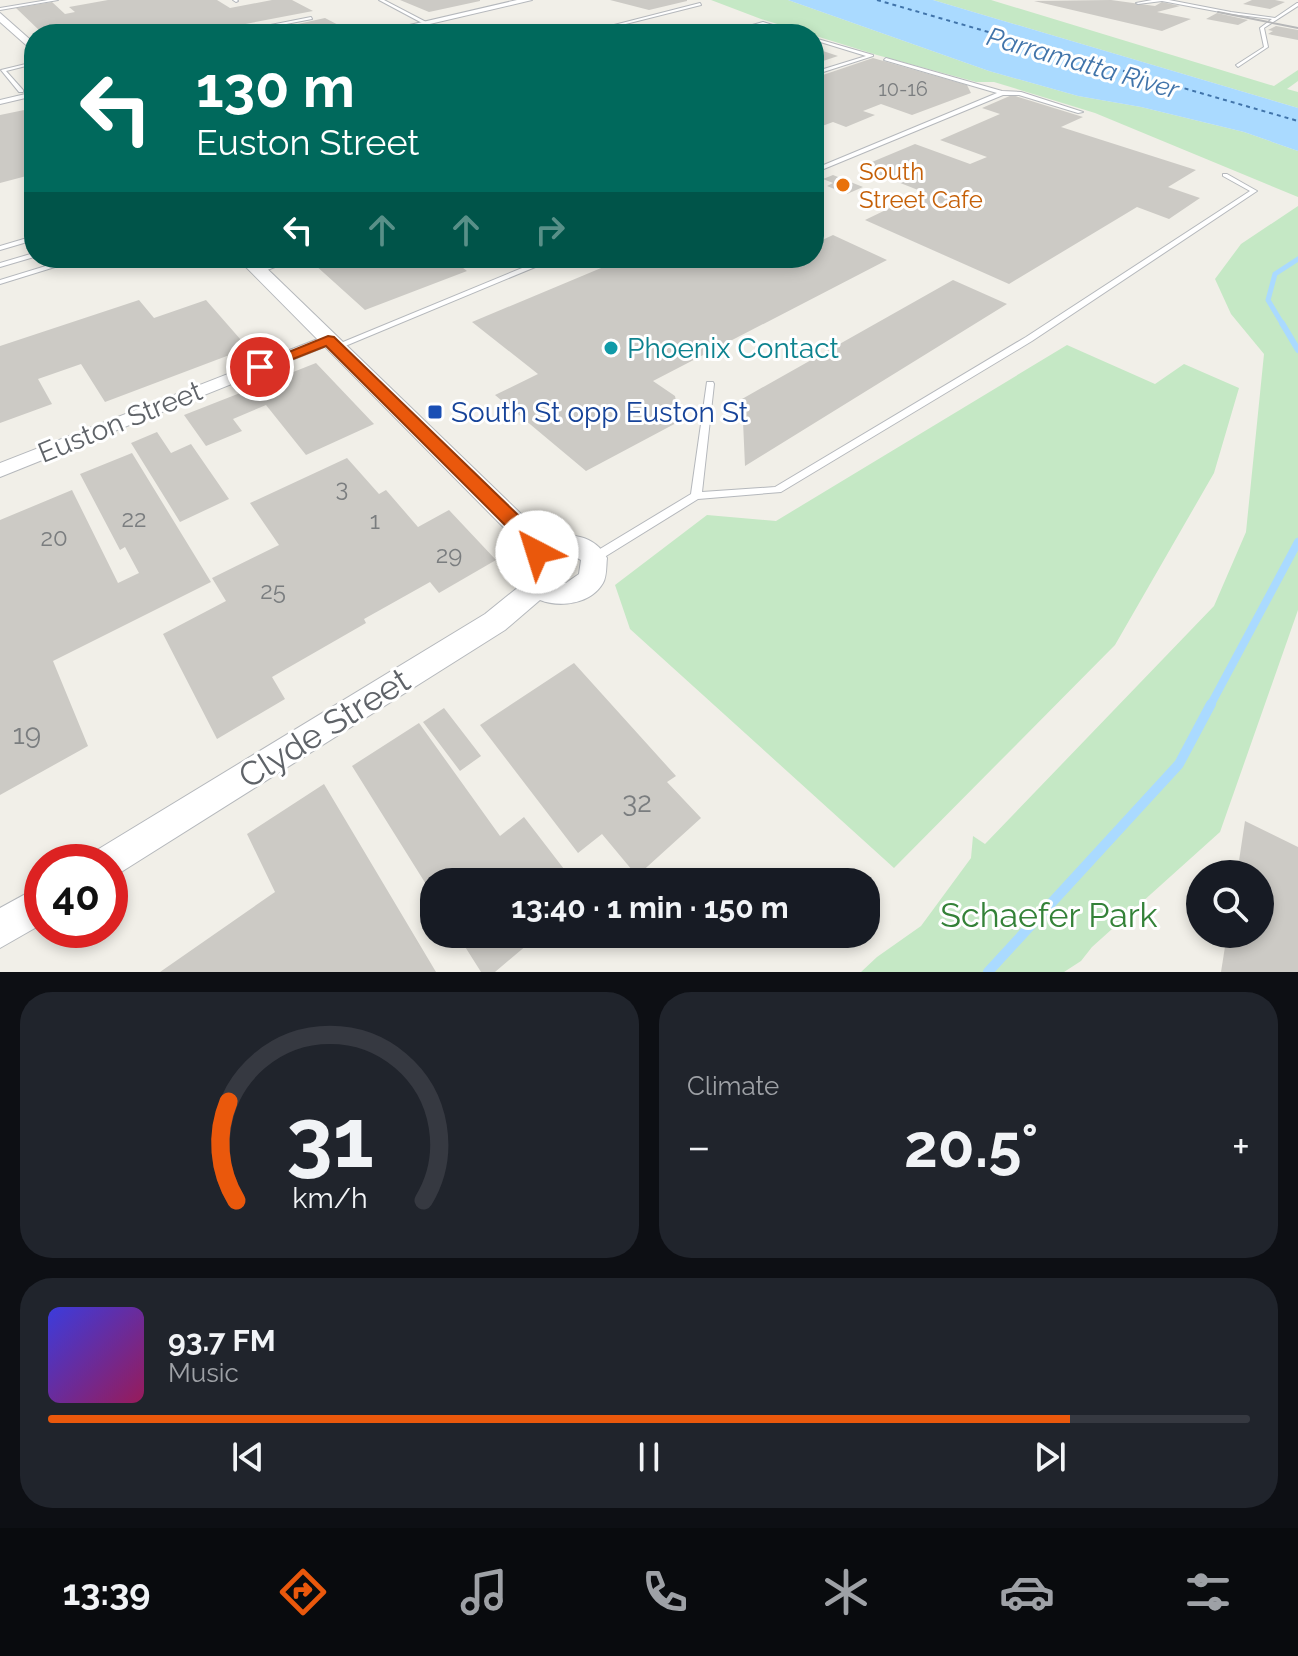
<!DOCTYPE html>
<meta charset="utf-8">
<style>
:root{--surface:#171b24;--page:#20242c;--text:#f1f3f6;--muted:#9ea1a6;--line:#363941;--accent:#ea580c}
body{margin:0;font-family:Raleway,sans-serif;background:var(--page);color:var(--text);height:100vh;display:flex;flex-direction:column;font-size:30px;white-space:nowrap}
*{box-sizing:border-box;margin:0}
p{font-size:26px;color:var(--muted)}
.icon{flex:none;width:44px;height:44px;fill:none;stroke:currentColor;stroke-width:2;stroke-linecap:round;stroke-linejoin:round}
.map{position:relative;height:972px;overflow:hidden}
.side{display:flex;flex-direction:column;gap:20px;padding:20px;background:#0d0f14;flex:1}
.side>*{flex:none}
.guide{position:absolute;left:24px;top:24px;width:800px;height:244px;border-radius:32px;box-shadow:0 4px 12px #0003;background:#00695c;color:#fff;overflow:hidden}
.controls{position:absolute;left:1186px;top:860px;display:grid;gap:16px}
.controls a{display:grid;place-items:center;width:88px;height:88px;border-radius:50%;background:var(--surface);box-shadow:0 4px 12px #0003;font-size:40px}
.speed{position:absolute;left:24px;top:844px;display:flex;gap:16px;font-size:40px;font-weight:700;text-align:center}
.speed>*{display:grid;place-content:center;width:104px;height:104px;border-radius:50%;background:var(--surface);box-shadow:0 4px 12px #0003;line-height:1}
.speed .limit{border:12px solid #d22;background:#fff;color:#111}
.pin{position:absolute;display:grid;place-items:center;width:68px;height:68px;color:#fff;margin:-34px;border:4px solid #fff;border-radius:50%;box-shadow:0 2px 8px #0007}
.me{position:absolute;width:88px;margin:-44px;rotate:320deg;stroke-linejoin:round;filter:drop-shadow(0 0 6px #0008)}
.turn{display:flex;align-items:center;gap:28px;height:168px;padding:0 40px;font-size:36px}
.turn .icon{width:104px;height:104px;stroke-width:2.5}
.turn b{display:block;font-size:56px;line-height:68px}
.lanes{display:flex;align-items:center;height:76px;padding:0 40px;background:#0003;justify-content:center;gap:40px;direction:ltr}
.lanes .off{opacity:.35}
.big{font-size:60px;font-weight:700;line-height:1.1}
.side .card{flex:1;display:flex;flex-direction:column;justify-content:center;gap:12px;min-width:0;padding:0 28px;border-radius:32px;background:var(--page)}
.side .dial{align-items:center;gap:0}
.dial svg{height:208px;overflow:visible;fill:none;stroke:var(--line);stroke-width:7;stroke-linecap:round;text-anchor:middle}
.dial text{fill:var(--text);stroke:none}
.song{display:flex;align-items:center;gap:24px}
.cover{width:96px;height:96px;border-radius:12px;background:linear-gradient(135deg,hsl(240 70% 55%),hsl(330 70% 35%))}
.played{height:8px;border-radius:4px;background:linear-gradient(90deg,var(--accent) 85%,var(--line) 85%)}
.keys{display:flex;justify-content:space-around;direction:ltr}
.heat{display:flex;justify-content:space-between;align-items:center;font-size:44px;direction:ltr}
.side .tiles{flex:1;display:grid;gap:20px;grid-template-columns:1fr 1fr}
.card:last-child{grid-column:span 2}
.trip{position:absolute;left:420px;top:868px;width:460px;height:80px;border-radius:32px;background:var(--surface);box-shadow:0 4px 12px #0003;font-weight:700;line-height:80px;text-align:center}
.dock{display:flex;height:128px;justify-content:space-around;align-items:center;background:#090b0e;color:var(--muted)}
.dock .icon{width:56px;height:56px}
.dock .on{color:var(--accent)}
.dock b{font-size:36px;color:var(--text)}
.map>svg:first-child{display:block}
.green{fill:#c5e8c5}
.water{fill:#aadaff}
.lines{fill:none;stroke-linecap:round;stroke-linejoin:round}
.stream-far3{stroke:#aadaff;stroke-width:5}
.stream-far2{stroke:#aadaff;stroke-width:6}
.stream-far1{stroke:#aadaff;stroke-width:8}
.stream{stroke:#aadaff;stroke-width:10}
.ferry{stroke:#4174aa;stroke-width:2;stroke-dasharray:4 4;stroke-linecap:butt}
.building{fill:#cccac5}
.service-casing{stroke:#b5b8bc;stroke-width:2}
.minor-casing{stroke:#b5b8bc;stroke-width:2}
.tertiary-casing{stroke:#b5b8bc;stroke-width:2}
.service{fill:#fff;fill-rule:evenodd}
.minor{fill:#fff;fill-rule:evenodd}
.tertiary{fill:#fff;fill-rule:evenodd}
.tram{stroke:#b6b7b8;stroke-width:2}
.route{fill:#ea580c;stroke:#983908;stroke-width:2}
.food-dot{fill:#e8710a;stroke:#fff;stroke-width:3}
.culture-dot{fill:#0f9aa8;stroke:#fff;stroke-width:3}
.transit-dot{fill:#1a4fb4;stroke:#fff;stroke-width:3}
.labels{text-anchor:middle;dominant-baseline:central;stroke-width:6;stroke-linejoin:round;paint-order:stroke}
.far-number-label{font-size:20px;fill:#7a7d7f}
.far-food-label{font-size:24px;fill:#c56008;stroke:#fff;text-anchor:start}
.number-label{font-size:24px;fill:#7a7d7f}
.far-water-label{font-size:26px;font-style:italic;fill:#4174aa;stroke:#fff}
.culture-label{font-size:28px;fill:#0d838f;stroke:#fff;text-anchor:start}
.transit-label{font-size:28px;fill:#164399;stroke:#fff;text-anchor:start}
.street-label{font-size:28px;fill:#5f6368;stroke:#fff}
.near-number-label{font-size:28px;fill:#7a7d7f}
.near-street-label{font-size:34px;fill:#5f6368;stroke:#fff}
.near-park-label{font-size:34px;fill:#348238;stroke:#fff}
</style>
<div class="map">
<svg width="1298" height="972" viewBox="0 0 1298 972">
<rect width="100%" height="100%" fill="#f1efe8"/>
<path class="green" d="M 711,0 L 788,0 L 989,71 L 1078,96 L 1141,107 L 1244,132 L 1298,151 L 1298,197 L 1095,113 L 994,82 L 976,82 L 877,55 L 761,19 Z
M 933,0 L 991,0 L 1274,86 L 1298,70 L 1298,81 L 1287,89 L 1298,92 L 1298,108 Z
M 1298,206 L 1298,610 L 1220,832 L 1092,947 L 1081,961 L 1064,972 L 861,972 L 877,957 L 921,926 L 971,858 L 973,836 L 985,844 L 1214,606 L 1246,532 L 1264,354 L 1231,314 L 1215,279 L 1241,244 Z
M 1067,345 L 1155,384 L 1184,364 L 1239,388 L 1214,473 L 1115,645 L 894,868 L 630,629 L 615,585 L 707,515 L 776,521 Z"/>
<path class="water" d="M 788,0 L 933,0 L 1298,108 L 1298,151 L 1244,132 L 1141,107 L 1078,96 L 989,71 Z"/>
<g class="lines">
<path class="stream-far3" d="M 1283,325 L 1268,300 L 1275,274 L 1298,259"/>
<path class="stream-far2" d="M 1282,323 L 1298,350"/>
<path class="stream-far1" d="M 1210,706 L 1298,542"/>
<path class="stream" d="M 988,972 L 1179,764 L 1211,704"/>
<path class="ferry" d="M 877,0 L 1298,121"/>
</g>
<path class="building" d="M 108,0 L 217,0 L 230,8 L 272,0 L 292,0 L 313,11 L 193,34 L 100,34 L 88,24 L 41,32 L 16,8 L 52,2 L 65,14 L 75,12 L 69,7 Z
M 400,0 L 480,0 L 480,1 L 429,12 Z
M 610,0 L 687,0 L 687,1 L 649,10 Z
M 1111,0 L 1155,6 L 1162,2 L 1180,6 L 1157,12 L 1191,19 L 1162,31 L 1034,1 Z
M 1252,0 L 1275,0 L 1285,2 L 1270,9 L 1243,4 Z
M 1217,13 L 1248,20 L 1238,25 L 1206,19 Z
M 325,18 L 344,28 L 324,34 L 253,34 Z
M 761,26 L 784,34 L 735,34 L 735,33 Z
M 1276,26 L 1298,30 L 1298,40 L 1268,34 L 1273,31 L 1268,30 Z
M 814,43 L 822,46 L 814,48 L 838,56 L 814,64 Z
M 873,58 L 967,85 L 971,93 L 912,115 L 881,104 L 863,111 L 875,115 L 846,127 L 833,122 L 814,129 L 814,78 Z
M 1012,95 L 1083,117 L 1061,127 L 1196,170 L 1168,187 L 1200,198 L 1169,219 L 1137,207 L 1009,284 L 865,220 L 923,192 L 860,167 L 915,144 L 970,164 L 987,157 L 940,140 L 1000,114 L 982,108 Z
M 34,108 L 34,174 L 0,183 L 0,115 Z
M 833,175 L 863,187 L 847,194 L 827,186 L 833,183 L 823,179 Z
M 833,235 L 887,260 L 653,381 L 675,396 L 680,421 L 586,471 L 495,395 L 538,374 L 472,322 L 625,258 L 814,258 L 814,240 L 818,242 Z
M 330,258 L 450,258 L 467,271 L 365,310 L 314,264 Z
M 953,280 L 1007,304 L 745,466 L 742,399 Z
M 139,300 L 154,318 L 206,300 L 248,348 L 105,402 L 81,364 L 38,379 L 52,404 L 0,423 L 0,346 Z
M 316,363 L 374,424 L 306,455 L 266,405 L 233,419 L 242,431 L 206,446 L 184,415 Z
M 157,432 L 171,453 L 191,444 L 229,499 L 180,522 L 131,443 Z
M 132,453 L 211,582 L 53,661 L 88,746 L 0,795 L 0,520 L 72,490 L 118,583 L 139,573 L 125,547 L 120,550 L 80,474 Z
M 347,458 L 379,494 L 386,490 L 418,527 L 449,510 L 496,560 L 439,593 L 430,582 L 364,619 L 366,623 L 272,677 L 285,699 L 217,739 L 163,634 L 226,601 L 212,578 L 279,545 L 250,503 Z
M 574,663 L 676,776 L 667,782 L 701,818 L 637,876 L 602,834 L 578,853 L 480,725 Z
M 444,708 L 481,756 L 460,771 L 423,722 Z
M 419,723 L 500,836 L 524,817 L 574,882 L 434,882 L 434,897 L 352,766 Z
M 324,784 L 436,972 L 160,972 L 275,892 L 247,834 Z
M 1245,821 L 1298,847 L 1298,972 L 1221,972 L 1227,934 L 1260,934 L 1260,874 L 1237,874 Z
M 457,934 L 540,934 L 495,972 L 481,972 Z"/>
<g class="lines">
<defs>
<path id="service" d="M 48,0 L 58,0 L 0,10 L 0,8 Z
M 233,0 L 237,0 L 238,1 L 236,2 Z
M 379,0 L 384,0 L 428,23 L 424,24 Z
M 1152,0 L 1169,0 L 1231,12 L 1275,18 L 1297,3 L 1298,3 L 1298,6 L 1264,28 L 1268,47 L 1238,67 L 1236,65 L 1264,47 L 1260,28 L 1272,19 L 1231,14 L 1162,1 L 1138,4 L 1136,3 Z
M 700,3 L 701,5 L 586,34 L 579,34 Z
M 311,17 L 312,19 L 234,34 L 225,34 Z
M 763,22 L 801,34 C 788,34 774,24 761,25 C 747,26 735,34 721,34 Z
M 814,38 L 873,55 L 873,56 L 814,75 L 814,72 L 866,56 L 814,40 Z
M 886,58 L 1002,91 L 1021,92 L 1083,112 L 1078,113 L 1019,95 L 1003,95 L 814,173 L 814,169 L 997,93 L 884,60 Z
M 34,62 L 34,64 L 6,71 L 23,90 L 23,92 L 19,92 L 1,70 Z
M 34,92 L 34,96 L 0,104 L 0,100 Z
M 1223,174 L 1227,174 L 1257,191 L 1032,341 L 781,492 L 698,499 L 598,561 L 590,561 L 589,558 L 590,555 L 691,494 L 707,382 L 713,382 L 714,384 L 702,492 L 775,487 L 1026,337 L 1250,191 L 1223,176 Z
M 34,236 L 34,240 L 0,250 L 0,246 Z
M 34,253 L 34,257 L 0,267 L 0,263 Z
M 72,258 L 84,258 L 0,284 L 0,280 Z
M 287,258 L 298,258 L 262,272 L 259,272 L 255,270 Z
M 488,258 L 505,258 L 535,263 L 547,258 L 557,258 L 338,349 L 332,349 L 331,347 L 527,266 L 492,260 Z"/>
<path id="minor" d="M 517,0 L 532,0 L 387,34 L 371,34 Z
M 328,335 L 334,337 L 336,340 L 334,343 L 0,477 L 0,463 Z"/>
<path id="tertiary" d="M 0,13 L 34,43 L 34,52 L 0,22 Z
M 237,258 L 256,258 L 545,537 C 569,533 594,534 607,558 C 606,566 607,576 603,583 C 591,604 560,608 540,600 L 505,630 L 110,879 L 110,862 L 91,862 L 97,850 L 485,614 L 521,585 L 516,567 L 524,548 ZM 567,553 L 581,560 L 579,574 L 566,583 L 551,582 L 544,575 L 544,561 L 552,555 Z
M 42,885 L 42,924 L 0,948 L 0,908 Z"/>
</defs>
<use href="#service" class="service-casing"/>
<use href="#minor" class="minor-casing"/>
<use href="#tertiary" class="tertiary-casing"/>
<use href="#service" class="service"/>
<use href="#minor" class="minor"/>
<use href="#tertiary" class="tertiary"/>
<path class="tram" d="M 1218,12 L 1298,28"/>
</g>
<path class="route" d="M 328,336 L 334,337 L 548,544 L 551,549 L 544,558 L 537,560 L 530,558 L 529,549 L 326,346 L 265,370 L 260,372 L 252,367 Z"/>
<circle class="food-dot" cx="843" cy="185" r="8"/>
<circle class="culture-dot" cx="611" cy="348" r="8"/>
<rect class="transit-dot" x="427" y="404" width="16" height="16" rx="4"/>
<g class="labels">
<g class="far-number-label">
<text x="903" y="89">10-16</text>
</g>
<g class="far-food-label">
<text x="859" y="171">South<tspan x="859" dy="28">Street Cafe</tspan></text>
</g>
<g class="number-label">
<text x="342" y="487">3</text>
<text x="134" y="518">22</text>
<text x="375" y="520">1</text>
<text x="54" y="537">20</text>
<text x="449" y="554">29</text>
<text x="273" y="590">25</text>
</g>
<g class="far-water-label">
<text transform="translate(1083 63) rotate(16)">Parramatta River</text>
</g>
<g class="culture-label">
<text x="627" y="348">Phoenix Contact</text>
</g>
<g class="transit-label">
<text x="451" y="412">South St opp Euston St</text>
</g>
<g class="street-label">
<text transform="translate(120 422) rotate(-22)">Euston Street</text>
</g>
<g class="near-number-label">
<text x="27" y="734">19</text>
<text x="637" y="802">32</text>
</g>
<g class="near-street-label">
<text transform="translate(324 728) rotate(-32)">Clyde Street</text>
</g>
<g class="near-park-label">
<text x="1049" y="915">Schaefer Park</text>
</g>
</g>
</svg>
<div class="controls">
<a><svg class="icon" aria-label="search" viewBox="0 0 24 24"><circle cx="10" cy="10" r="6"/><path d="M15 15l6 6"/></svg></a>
</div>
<div class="speed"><div class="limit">40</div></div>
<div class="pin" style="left:260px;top:367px;background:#d93025"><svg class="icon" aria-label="arrive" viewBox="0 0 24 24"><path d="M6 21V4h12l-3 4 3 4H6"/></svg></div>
<svg class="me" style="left:537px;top:552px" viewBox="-20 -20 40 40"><circle r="19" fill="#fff"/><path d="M0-13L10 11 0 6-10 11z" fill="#ea580c"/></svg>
<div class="trip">13:40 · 1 min · 150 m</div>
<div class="guide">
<div class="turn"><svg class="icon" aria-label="left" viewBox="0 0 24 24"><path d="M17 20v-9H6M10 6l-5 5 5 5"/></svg><div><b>130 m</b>Euston Street</div></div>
<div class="lanes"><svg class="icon" aria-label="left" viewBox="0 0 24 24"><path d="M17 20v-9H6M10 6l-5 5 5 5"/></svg><svg class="icon off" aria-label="ahead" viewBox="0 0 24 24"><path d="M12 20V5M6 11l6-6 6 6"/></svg><svg class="icon off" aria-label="ahead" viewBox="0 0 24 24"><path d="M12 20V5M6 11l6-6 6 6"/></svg><svg class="icon off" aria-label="right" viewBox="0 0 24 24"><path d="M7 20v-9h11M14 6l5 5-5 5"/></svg></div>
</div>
</div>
<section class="side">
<div class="tiles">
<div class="card dial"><svg viewBox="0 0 100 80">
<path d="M14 69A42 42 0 1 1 86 69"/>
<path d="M14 69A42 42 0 0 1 11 31" stroke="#ea580c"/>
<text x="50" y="56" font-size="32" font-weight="700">31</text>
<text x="50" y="72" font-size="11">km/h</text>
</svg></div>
<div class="card"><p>Climate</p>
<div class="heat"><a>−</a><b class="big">20.5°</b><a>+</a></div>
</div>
<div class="card">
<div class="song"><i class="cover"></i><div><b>93.7 FM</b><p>Music</p></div></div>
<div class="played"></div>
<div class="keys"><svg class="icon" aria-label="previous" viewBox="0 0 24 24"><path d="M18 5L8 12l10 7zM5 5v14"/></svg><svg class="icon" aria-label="pause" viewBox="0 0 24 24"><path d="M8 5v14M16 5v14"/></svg><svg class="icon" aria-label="next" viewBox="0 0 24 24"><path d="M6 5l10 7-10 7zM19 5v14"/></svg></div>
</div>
</div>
</section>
<nav class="dock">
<b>13:39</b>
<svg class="icon on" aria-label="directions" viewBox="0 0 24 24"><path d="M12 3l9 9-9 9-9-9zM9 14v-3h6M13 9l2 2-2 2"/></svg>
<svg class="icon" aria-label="music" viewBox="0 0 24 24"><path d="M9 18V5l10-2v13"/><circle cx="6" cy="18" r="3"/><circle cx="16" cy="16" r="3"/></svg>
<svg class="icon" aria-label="phone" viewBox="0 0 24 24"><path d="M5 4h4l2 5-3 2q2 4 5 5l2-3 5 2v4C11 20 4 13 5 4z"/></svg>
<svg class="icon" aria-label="climate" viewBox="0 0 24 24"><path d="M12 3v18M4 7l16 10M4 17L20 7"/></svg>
<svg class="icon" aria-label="car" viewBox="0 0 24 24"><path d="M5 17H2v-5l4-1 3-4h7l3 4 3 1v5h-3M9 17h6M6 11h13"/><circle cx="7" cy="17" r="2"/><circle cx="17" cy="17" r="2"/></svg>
<svg class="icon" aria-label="filters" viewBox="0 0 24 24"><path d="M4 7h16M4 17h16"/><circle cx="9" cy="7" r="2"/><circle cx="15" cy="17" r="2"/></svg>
</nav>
